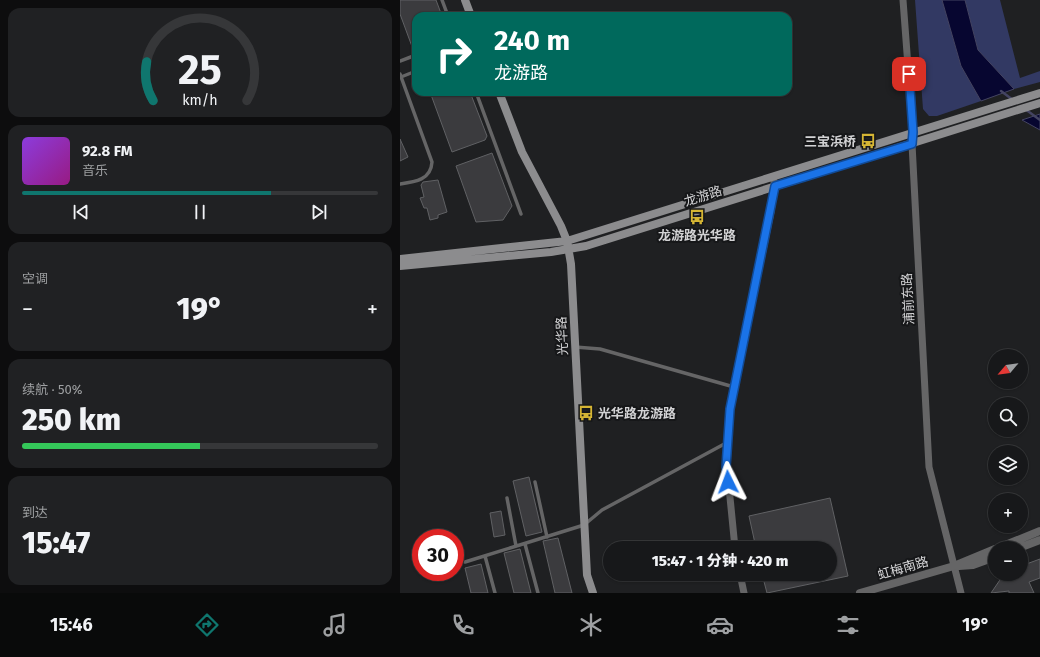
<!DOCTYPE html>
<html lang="zh">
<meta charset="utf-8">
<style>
:root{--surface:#17181a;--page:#202123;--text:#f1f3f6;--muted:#9ea0a2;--line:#363739;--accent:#0f766e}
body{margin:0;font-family:"Fira Sans","Noto Sans SC",sans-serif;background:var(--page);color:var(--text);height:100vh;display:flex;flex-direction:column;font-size:15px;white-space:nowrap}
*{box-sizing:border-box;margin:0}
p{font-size:13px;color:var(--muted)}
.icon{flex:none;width:22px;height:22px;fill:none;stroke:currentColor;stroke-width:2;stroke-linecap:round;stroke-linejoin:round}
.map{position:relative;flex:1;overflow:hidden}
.panel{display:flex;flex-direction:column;gap:8px;padding:8px;background:#0d0d0e;width:400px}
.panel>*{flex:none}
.top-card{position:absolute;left:12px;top:12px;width:380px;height:84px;border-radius:12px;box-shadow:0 1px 3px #0004,0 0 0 1px var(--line);background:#00695c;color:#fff;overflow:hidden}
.needle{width:26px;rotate:241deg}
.controls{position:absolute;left:588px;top:349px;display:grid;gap:8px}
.controls a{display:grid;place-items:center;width:40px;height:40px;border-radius:50%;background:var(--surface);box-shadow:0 1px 3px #0004,0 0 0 1px var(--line);font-size:20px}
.speed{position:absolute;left:12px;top:529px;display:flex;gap:8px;font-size:20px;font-weight:700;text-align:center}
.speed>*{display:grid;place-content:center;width:52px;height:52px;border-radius:50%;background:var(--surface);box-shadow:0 1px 3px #0004,0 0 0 1px var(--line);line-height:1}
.speed .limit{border:6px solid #d22;background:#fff;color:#111}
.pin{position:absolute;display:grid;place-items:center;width:34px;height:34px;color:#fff;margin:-17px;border-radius:8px;box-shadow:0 2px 6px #0006}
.me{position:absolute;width:44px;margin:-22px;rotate:357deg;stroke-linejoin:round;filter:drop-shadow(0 0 3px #0008)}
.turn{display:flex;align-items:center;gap:14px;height:84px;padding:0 16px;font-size:18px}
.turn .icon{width:52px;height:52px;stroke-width:2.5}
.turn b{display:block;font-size:28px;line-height:34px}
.big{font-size:30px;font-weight:800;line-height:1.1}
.panel .tile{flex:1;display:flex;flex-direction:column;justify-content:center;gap:6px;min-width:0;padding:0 14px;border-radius:12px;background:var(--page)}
.panel .dial{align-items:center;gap:0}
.dial svg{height:104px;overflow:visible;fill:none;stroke:var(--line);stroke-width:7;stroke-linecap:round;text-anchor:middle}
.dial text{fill:var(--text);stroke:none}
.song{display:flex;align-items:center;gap:12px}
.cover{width:48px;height:48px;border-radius:6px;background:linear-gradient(135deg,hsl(270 70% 55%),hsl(310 70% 35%))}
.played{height:4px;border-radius:2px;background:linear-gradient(90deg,var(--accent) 70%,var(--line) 70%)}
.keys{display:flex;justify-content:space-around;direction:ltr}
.heat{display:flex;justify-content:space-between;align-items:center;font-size:22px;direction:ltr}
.charge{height:6px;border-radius:3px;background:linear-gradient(90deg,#34c759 50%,var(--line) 0)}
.trip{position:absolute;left:203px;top:541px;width:234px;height:40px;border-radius:20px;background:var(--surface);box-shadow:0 1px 3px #0004,0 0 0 1px var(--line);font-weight:800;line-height:40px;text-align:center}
.tabs{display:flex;height:64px;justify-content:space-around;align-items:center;background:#090a0a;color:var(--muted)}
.tabs .icon{width:28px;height:28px}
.tabs .active{color:var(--accent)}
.tabs b{font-size:18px;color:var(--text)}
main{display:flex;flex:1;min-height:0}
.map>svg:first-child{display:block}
.green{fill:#323963}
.water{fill:#070630;stroke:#444462}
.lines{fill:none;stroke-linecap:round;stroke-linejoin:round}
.stream{stroke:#444462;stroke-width:2.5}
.building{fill:#3b3b3e;stroke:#606164}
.service{stroke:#656566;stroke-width:3.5}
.minor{stroke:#656566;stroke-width:7}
.tertiary{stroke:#656566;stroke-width:8}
.secondary{stroke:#8c8c8e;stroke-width:8}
.route-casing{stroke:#114b97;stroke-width:10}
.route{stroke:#1a73e8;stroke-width:7}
.labels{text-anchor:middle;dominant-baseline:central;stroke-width:4;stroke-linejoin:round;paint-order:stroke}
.poi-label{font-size:13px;font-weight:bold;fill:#d3d3d5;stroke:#161719;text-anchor:end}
.street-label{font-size:13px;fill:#d3d3d5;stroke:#161719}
</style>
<main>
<section class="panel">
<div class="tile dial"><svg viewBox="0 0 100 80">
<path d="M14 69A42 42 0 1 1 86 69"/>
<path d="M14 69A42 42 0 0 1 9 39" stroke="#0f766e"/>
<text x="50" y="56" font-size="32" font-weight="700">25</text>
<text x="50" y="72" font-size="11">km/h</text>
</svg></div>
<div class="tile">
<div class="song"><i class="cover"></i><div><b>92.8 FM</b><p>音乐</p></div></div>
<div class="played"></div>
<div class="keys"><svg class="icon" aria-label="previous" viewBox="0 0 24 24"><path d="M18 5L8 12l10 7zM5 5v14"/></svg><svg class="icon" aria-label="pause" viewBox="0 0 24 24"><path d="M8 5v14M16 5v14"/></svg><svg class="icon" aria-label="next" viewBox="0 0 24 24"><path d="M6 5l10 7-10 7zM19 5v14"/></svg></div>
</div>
<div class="tile"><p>空调</p>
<div class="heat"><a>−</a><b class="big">19°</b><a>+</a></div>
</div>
<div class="tile"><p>续航 · 50%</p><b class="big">250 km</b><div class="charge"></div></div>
<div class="tile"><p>到达</p><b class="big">15:47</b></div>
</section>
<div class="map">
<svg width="640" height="593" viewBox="0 0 640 593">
<rect width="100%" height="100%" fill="#1f2022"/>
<path class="green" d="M 515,0 L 542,0 L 561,66 L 581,101 L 537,116 L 529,116 L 523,109 Z
M 565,0 L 600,0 L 620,78 L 640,71 L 640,82 L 614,89 L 578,50 Z"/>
<path class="water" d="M 542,0 L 565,0 L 578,50 L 614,89 L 581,101 L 561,66 Z
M 640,114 L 640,130 L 622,120 Z"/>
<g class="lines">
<path class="stream" d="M 601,91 L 613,100
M 625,109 L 640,120"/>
</g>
<path class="building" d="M 0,0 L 36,0 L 42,16 L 16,16 L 16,52 L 14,52 L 0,14 Z
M 30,92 L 70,92 L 87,136 L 85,140 L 52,152 Z
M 0,139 L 8,157 L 0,161 Z
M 92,153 L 112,206 L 103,220 L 76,222 L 56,166 Z
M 38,180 L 47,212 L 38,215 L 38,218 L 30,220 L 27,208 L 24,208 L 20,198 L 24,197 L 21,185 L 23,182 Z
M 129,477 L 142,532 L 126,536 L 113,481 Z
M 430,498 L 448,576 L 367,593 L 362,574 L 430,574 L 430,548 L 356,548 L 349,516 Z
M 101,511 L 105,535 L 94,537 L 90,513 Z
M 158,538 L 172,593 L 155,593 L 143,541 Z
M 120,549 L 131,593 L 114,593 L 104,553 Z
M 640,559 L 640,578 L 629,582 L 634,593 L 609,593 L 609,591 L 591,593 L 604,574 L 621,574 L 621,566 Z
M 81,564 L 88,593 L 71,593 L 65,568 Z"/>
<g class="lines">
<path class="service" d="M 42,0 L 48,16
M 0,61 L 16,55
M 0,74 L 32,162 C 31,180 15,182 0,184
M 1,77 L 16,71
M 76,92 L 121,214
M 175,347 L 200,349 L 334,387
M 135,482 L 147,537
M 107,498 L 116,546
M 125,544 L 138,593
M 85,556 L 95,593
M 65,562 L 184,525 L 202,510 L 328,442"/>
<path class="minor" d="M 503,0 L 513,133 L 512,144 L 529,467 L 561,593
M 335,548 L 327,467 L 330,409 L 371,212 L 375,186 L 373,177
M 340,574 L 344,593"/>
<path class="tertiary" d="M 598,548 L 640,531
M 619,548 L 640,540
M 559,566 L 573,565 L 595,557
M 460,593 L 554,566 L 595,549"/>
<path class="secondary" d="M 65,0 L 71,16
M 99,92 L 122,152 L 161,226 L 167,241 L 171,264 L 187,575 L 193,593
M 0,259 L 167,241 L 640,93
M 0,266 L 151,252 L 186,246 L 640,103"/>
</g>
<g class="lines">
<defs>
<path id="route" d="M 328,482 L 326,467 L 330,409 L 375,186 L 512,144 L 513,132 L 509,74"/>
</defs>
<use href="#route" class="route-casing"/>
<use href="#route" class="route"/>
</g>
<defs>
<symbol id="bus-bare" viewBox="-9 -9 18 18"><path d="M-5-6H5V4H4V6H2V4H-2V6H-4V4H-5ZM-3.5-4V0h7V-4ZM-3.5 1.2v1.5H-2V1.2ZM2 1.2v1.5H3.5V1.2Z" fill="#d5b534" stroke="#161719" stroke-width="2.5" paint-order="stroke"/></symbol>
</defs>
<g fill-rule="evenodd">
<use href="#bus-bare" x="457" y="130" width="22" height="22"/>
<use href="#bus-bare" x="286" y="206" width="22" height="22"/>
<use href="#bus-bare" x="175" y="402" width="22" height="22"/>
</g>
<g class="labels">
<g class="poi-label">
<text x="456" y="141">三宝浜桥</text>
<text x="297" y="235" text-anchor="middle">龙游路光华路</text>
<text x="198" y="413" text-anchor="start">光华路龙游路</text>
</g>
<g class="street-label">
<text transform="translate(303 196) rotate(-18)">龙游路</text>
<text transform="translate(508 299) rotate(-93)">浦前东路</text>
<text transform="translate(162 336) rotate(-93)">光华路</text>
<text transform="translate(503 568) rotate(-16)">虹梅南路</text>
</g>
</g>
</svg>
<div class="controls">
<a><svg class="needle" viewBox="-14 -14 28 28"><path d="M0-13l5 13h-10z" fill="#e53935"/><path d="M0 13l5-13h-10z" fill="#9ea0a2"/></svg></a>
<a><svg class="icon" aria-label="search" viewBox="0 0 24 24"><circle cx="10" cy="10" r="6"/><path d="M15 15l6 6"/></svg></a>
<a><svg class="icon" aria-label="layers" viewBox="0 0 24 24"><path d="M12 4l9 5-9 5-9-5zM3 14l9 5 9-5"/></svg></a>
<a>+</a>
<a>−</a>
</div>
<div class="speed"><div class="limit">30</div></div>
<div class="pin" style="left:509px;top:74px;background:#d93025"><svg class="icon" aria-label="arrive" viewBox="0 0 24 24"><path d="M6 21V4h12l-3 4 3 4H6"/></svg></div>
<svg class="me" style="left:328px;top:482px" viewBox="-20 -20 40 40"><path d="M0-17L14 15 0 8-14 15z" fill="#1a73e8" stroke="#fff" stroke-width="4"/></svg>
<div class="trip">15:47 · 1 分钟 · 420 m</div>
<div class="top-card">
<div class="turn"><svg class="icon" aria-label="right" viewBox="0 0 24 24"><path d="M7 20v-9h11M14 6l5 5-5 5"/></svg><div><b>240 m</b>龙游路</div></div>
</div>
</div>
</main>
<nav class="tabs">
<b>15:46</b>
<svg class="icon active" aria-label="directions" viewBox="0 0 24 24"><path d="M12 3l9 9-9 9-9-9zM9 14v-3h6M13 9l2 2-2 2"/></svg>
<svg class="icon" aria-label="music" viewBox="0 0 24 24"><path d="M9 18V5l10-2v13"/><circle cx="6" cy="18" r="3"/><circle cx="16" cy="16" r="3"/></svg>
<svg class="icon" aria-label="phone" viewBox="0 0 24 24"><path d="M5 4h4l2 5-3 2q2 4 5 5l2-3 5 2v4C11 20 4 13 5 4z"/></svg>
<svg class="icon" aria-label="climate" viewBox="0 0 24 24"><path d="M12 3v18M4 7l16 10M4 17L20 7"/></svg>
<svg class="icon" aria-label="car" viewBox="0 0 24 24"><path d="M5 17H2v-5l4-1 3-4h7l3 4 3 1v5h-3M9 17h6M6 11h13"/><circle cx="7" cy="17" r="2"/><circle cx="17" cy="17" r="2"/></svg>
<svg class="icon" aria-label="filters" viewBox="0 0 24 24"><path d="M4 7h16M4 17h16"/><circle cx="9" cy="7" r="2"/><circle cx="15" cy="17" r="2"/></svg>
<b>19°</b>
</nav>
